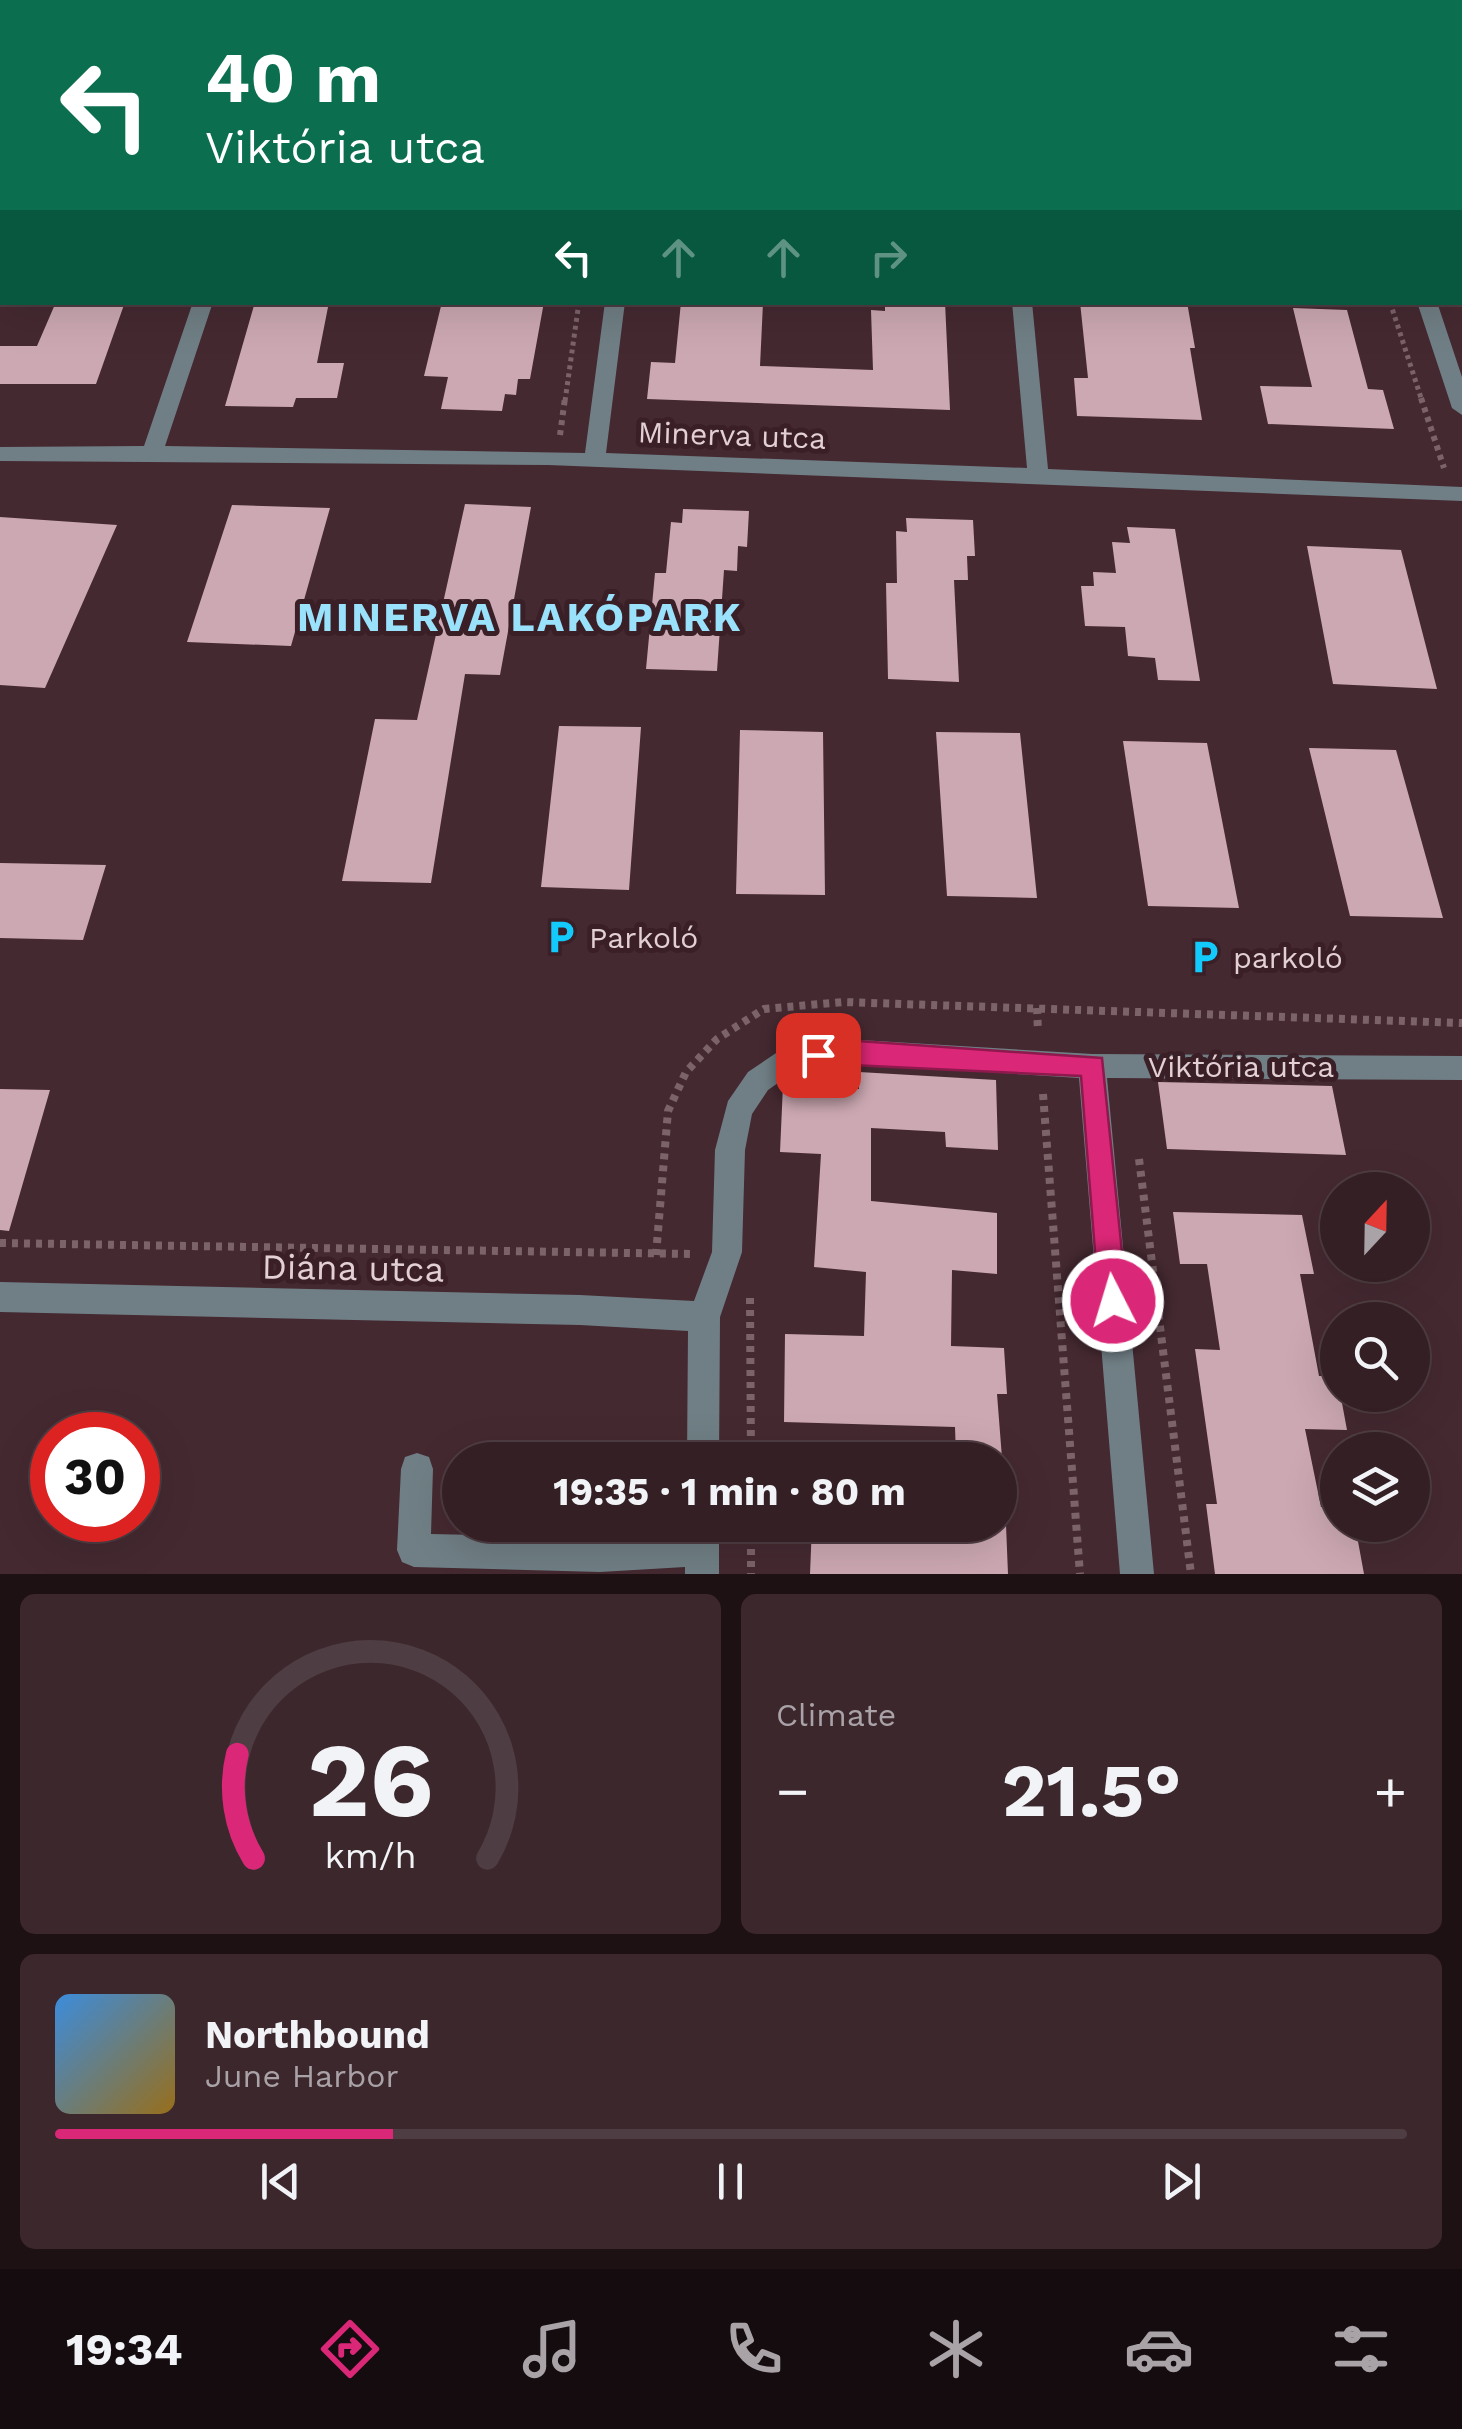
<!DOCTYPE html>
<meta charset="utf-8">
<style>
:root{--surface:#341f25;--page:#3c272d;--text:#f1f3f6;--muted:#a9a2a7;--line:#4e3d42;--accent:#db2777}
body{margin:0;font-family:"Work Sans",sans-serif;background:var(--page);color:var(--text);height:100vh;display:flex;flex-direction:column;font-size:38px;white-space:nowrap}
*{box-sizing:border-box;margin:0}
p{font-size:32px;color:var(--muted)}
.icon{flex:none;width:55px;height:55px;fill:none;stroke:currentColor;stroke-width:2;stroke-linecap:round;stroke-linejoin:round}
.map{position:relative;height:1574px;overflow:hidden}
.details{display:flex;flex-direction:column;gap:20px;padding:20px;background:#1d1114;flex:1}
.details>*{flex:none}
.top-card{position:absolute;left:0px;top:0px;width:1462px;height:305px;box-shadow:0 10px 40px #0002,0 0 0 2px var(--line);background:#0b6e4f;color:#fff;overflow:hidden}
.needle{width:65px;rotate:22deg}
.buttons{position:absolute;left:1320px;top:1172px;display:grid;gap:20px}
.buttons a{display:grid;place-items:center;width:110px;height:110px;border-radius:50%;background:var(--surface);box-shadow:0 10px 40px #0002,0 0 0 2px var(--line);font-size:50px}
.speed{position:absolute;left:30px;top:1412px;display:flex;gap:20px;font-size:50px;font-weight:700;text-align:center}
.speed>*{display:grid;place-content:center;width:130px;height:130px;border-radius:50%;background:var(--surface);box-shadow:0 10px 40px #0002,0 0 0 2px var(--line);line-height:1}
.speed .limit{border:15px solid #d22;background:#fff;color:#111}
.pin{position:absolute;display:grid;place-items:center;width:85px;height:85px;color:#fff;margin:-42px;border-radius:20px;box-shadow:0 5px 15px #0006}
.me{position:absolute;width:110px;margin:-55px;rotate:355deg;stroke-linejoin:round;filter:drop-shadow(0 0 8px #0008)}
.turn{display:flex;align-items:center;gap:35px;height:210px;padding:0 40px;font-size:45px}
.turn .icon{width:130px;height:130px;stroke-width:2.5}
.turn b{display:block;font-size:70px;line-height:85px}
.lanes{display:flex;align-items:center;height:95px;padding:0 40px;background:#0003;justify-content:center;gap:50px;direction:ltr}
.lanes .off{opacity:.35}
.big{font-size:75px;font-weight:700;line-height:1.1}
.details .card{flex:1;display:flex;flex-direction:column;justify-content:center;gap:15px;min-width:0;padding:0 35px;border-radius:15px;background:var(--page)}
.details .dial{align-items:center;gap:0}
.dial svg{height:260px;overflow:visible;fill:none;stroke:var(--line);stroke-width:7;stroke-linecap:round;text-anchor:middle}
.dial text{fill:var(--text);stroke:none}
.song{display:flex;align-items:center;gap:30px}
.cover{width:120px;height:120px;border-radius:15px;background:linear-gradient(135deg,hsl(210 70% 55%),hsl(40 70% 35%))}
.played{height:10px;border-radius:5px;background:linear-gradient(90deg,var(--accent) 25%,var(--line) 25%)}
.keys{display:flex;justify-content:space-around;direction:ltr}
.heat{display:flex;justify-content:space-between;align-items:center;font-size:55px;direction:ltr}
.details .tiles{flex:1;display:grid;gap:20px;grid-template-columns:1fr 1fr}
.card:last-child{grid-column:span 2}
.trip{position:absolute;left:442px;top:1442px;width:575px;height:100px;border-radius:50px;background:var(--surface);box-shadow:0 10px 40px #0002,0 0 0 2px var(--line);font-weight:700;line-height:100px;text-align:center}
.menu{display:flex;height:160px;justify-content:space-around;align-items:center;background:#150c0f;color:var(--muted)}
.menu .icon{width:70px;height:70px}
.menu .selected{color:var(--accent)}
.menu b{font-size:45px;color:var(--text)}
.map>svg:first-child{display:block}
.green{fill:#663847}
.building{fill:#cca8b2}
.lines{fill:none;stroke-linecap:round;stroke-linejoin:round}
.path-far2{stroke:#7c636a;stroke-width:5;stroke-dasharray:4 4;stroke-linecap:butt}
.path-far1{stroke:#7c636a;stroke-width:6;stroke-dasharray:5 5;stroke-linecap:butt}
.path{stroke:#7c636a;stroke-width:8;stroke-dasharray:6 6;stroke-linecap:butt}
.minor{fill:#707f85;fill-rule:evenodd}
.route{fill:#db2777;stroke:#8e194d;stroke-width:2.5}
.labels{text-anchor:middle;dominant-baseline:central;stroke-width:10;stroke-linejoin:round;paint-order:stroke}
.street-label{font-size:30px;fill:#e3d0d5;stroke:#3a1f27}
.poi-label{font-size:30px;fill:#e3d0d5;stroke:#3a1f27;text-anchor:start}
.near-street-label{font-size:35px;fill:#e3d0d5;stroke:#3a1f27}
.district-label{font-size:40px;font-weight:bold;letter-spacing:2.5px;fill:#9ae1fc;stroke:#3a1f27}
</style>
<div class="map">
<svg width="1462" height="1574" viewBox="0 0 1462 1574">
<rect width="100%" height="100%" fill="#452931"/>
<path class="green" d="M 0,0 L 1462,0 L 1462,113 L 1460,2 L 2,2 L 2,85 Z"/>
<path class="building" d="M 56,302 L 125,302 L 96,384 L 0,384 L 0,346 L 37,346 Z
M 255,302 L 329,302 L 317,363 L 344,363 L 337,398 L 296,398 L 293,407 L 225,406 Z
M 442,302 L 544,302 L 530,379 L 518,379 L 516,395 L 505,394 L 502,411 L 441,409 L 448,377 L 424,376 Z
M 681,302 L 763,303 L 760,366 L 873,370 L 871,310 L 885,311 L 885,302 L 945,302 L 950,410 L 647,399 L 651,362 L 675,363 Z
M 1080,302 L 1187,302 L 1195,348 L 1190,348 L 1202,420 L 1077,416 L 1074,378 L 1088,378 Z
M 1293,308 L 1347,310 L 1368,389 L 1383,390 L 1394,429 L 1268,424 L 1260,386 L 1312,387 Z
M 465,504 L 531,507 L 500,675 L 465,674 L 431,883 L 342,881 L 375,719 L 417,720 Z
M 232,505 L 330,508 L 291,646 L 187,642 Z
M 683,509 L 749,511 L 747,547 L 738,546 L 737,571 L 724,570 L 717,671 L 646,669 L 655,573 L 666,573 L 671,522 L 682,523 Z
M 0,517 L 117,525 L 45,688 L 0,685 Z
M 906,518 L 973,520 L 975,556 L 967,556 L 968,580 L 954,580 L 959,682 L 888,679 L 886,583 L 897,583 L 896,531 L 907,532 Z
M 1127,527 L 1175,529 L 1200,681 L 1158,680 L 1155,658 L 1128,656 L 1125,627 L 1085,626 L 1081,586 L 1094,586 L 1093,572 L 1116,573 L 1112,542 L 1130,543 Z
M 1307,546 L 1401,550 L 1437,689 L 1333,684 Z
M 559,726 L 641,727 L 629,890 L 541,887 Z
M 740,730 L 823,732 L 825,895 L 736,894 Z
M 936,732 L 1020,733 L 1037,898 L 947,896 Z
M 1123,741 L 1207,743 L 1239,908 L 1148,906 Z
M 1309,748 L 1396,750 L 1443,918 L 1350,916 Z
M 0,863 L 106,865 L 83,940 L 0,938 Z
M 859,1072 L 996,1080 L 998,1150 L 946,1147 L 945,1132 L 871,1128 L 871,1201 L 997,1213 L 997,1274 L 952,1270 L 951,1346 L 1004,1348 L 1007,1394 L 997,1394 L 1002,1458 L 956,1457 L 955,1427 L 784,1422 L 785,1334 L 864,1336 L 866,1272 L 814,1267 L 821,1154 L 780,1152 L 783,1085 L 859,1089 Z
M 1158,1082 L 1332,1086 L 1346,1155 L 1167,1149 Z
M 0,1089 L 50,1090 L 9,1231 L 0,1230 Z
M 1173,1212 L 1302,1215 L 1314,1274 L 1300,1274 L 1319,1376 L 1337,1376 L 1347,1430 L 1305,1429 L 1321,1507 L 1338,1508 L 1338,1525 L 1355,1525 L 1364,1574 L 1215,1574 L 1206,1504 L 1217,1504 L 1195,1349 L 1220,1350 L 1207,1264 L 1180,1264 Z
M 812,1525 L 1006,1525 L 1008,1574 L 810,1574 Z"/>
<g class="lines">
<path class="path-far2" d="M 1390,302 L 1422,401
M 565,401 L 579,302"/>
<path class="path-far1" d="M 1421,398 L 1444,468
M 560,435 L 565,398"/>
<path class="path" d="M 1037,1008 L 1038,1032
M 1043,1094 L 1080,1574
M 1139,1159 L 1191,1574
M 0,1243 L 694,1254
M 656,1255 L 668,1111 L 686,1072 L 717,1039 L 764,1009 L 843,1002 L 1462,1023
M 750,1298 L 751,1460
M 751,1525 L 751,1574"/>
<path class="minor" d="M 193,302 L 213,302 L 165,446 L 585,453 L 605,302 L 625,302 L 606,453 L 1027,468 L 1012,302 L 1032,302 L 1048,469 L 1462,487 L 1462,501 L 548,465 L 0,461 L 0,447 L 144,446 Z
M 1417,302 L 1437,302 L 1462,377 L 1462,415 L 1452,408 Z
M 844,1039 L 1092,1054 L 1462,1056 L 1462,1080 L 1107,1078 L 1154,1574 L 1120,1574 L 1079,1078 L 844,1063 L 798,1069 L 768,1090 L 752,1114 L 745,1150 L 742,1252 L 720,1317 L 719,1460 L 687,1460 L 688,1331 L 580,1325 L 0,1312 L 0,1282 L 580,1295 L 694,1301 L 712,1252 L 715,1150 L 728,1101 L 748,1072 L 782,1049 Z
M 417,1453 L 429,1457 L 433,1469 L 431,1534 L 600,1538 L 685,1533 L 685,1525 L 719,1525 L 719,1574 L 685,1574 L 685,1567 L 600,1572 L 414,1567 L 402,1562 L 397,1550 L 401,1469 L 405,1457 Z"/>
</g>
<path class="route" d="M 844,1040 L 1102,1058 L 1127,1301 L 1123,1311 L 1113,1315 L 1103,1311 L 1099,1301 L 1081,1076 L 809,1063 L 805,1055 L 809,1047 Z"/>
<defs>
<symbol id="parking-bare" viewBox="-9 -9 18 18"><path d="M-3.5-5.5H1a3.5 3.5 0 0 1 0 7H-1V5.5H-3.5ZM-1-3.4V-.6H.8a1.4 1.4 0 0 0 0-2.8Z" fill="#12cafb" stroke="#3a1f27" stroke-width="2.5" paint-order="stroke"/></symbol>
</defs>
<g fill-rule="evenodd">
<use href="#parking-bare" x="536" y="912" width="50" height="50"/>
<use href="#parking-bare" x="1180" y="932" width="50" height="50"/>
</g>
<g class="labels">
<g class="street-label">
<text transform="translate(732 435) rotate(2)">Minerva utca</text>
<text x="1241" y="1066">Viktória utca</text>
</g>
<g class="poi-label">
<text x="589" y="937">Parkoló</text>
<text x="1233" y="957">parkoló</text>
</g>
<g class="near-street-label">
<text transform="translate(353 1268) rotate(1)">Diána utca</text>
</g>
<g class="district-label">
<text x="520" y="617">MINERVA LAKÓPARK</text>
</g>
</g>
</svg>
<div class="buttons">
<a><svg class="needle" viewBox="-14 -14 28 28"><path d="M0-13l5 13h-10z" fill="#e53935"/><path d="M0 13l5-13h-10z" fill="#a9a2a7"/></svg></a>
<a><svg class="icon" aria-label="search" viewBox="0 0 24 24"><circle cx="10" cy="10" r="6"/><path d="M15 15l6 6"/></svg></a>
<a><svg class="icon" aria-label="layers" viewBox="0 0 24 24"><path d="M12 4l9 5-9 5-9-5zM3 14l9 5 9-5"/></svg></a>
</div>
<div class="speed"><div class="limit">30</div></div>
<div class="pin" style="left:818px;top:1055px;background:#d93025"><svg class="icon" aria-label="arrive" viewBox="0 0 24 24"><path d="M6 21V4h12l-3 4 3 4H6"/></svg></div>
<svg class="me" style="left:1113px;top:1301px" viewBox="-20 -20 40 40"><circle r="17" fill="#db2777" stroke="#fff" stroke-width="3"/><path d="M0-11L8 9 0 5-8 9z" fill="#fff"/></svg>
<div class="trip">19:35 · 1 min · 80 m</div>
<div class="top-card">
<div class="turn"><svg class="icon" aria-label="left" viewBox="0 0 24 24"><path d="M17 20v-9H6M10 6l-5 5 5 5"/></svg><div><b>40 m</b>Viktória utca</div></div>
<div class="lanes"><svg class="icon" aria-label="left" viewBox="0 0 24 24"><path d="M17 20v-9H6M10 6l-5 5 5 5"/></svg><svg class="icon off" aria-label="ahead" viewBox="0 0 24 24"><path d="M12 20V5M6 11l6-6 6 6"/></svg><svg class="icon off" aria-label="ahead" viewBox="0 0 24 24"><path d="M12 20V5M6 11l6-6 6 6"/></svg><svg class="icon off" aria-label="right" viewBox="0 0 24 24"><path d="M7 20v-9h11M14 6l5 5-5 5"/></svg></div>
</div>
</div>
<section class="details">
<div class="tiles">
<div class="card dial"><svg viewBox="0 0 100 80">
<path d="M14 69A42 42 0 1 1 86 69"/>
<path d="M14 69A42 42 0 0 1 9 37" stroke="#db2777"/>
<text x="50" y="56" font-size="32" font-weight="700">26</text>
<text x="50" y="72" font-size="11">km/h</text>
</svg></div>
<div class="card"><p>Climate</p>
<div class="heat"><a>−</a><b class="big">21.5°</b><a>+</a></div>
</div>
<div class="card">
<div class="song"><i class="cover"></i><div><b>Northbound</b><p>June Harbor</p></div></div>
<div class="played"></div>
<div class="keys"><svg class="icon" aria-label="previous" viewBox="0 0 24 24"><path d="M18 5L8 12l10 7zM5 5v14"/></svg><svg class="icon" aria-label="pause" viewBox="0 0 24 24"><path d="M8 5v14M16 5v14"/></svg><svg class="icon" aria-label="next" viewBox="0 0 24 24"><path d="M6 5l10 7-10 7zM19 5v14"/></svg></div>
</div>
</div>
</section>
<nav class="menu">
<b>19:34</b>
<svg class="icon selected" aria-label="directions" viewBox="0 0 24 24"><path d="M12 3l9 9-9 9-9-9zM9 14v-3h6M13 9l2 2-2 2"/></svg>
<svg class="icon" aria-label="music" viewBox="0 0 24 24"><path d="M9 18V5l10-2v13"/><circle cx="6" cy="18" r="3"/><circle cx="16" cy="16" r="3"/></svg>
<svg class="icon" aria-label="phone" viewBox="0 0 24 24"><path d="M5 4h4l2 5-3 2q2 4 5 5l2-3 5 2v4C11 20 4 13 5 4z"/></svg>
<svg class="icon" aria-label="climate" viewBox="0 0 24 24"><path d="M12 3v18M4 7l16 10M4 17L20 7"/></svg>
<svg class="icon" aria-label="car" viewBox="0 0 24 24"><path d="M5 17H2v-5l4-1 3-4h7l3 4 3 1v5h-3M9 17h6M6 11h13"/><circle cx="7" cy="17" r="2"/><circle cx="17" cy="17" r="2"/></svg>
<svg class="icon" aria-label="filters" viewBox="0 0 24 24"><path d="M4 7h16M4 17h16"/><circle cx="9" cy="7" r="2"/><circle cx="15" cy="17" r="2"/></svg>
</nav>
